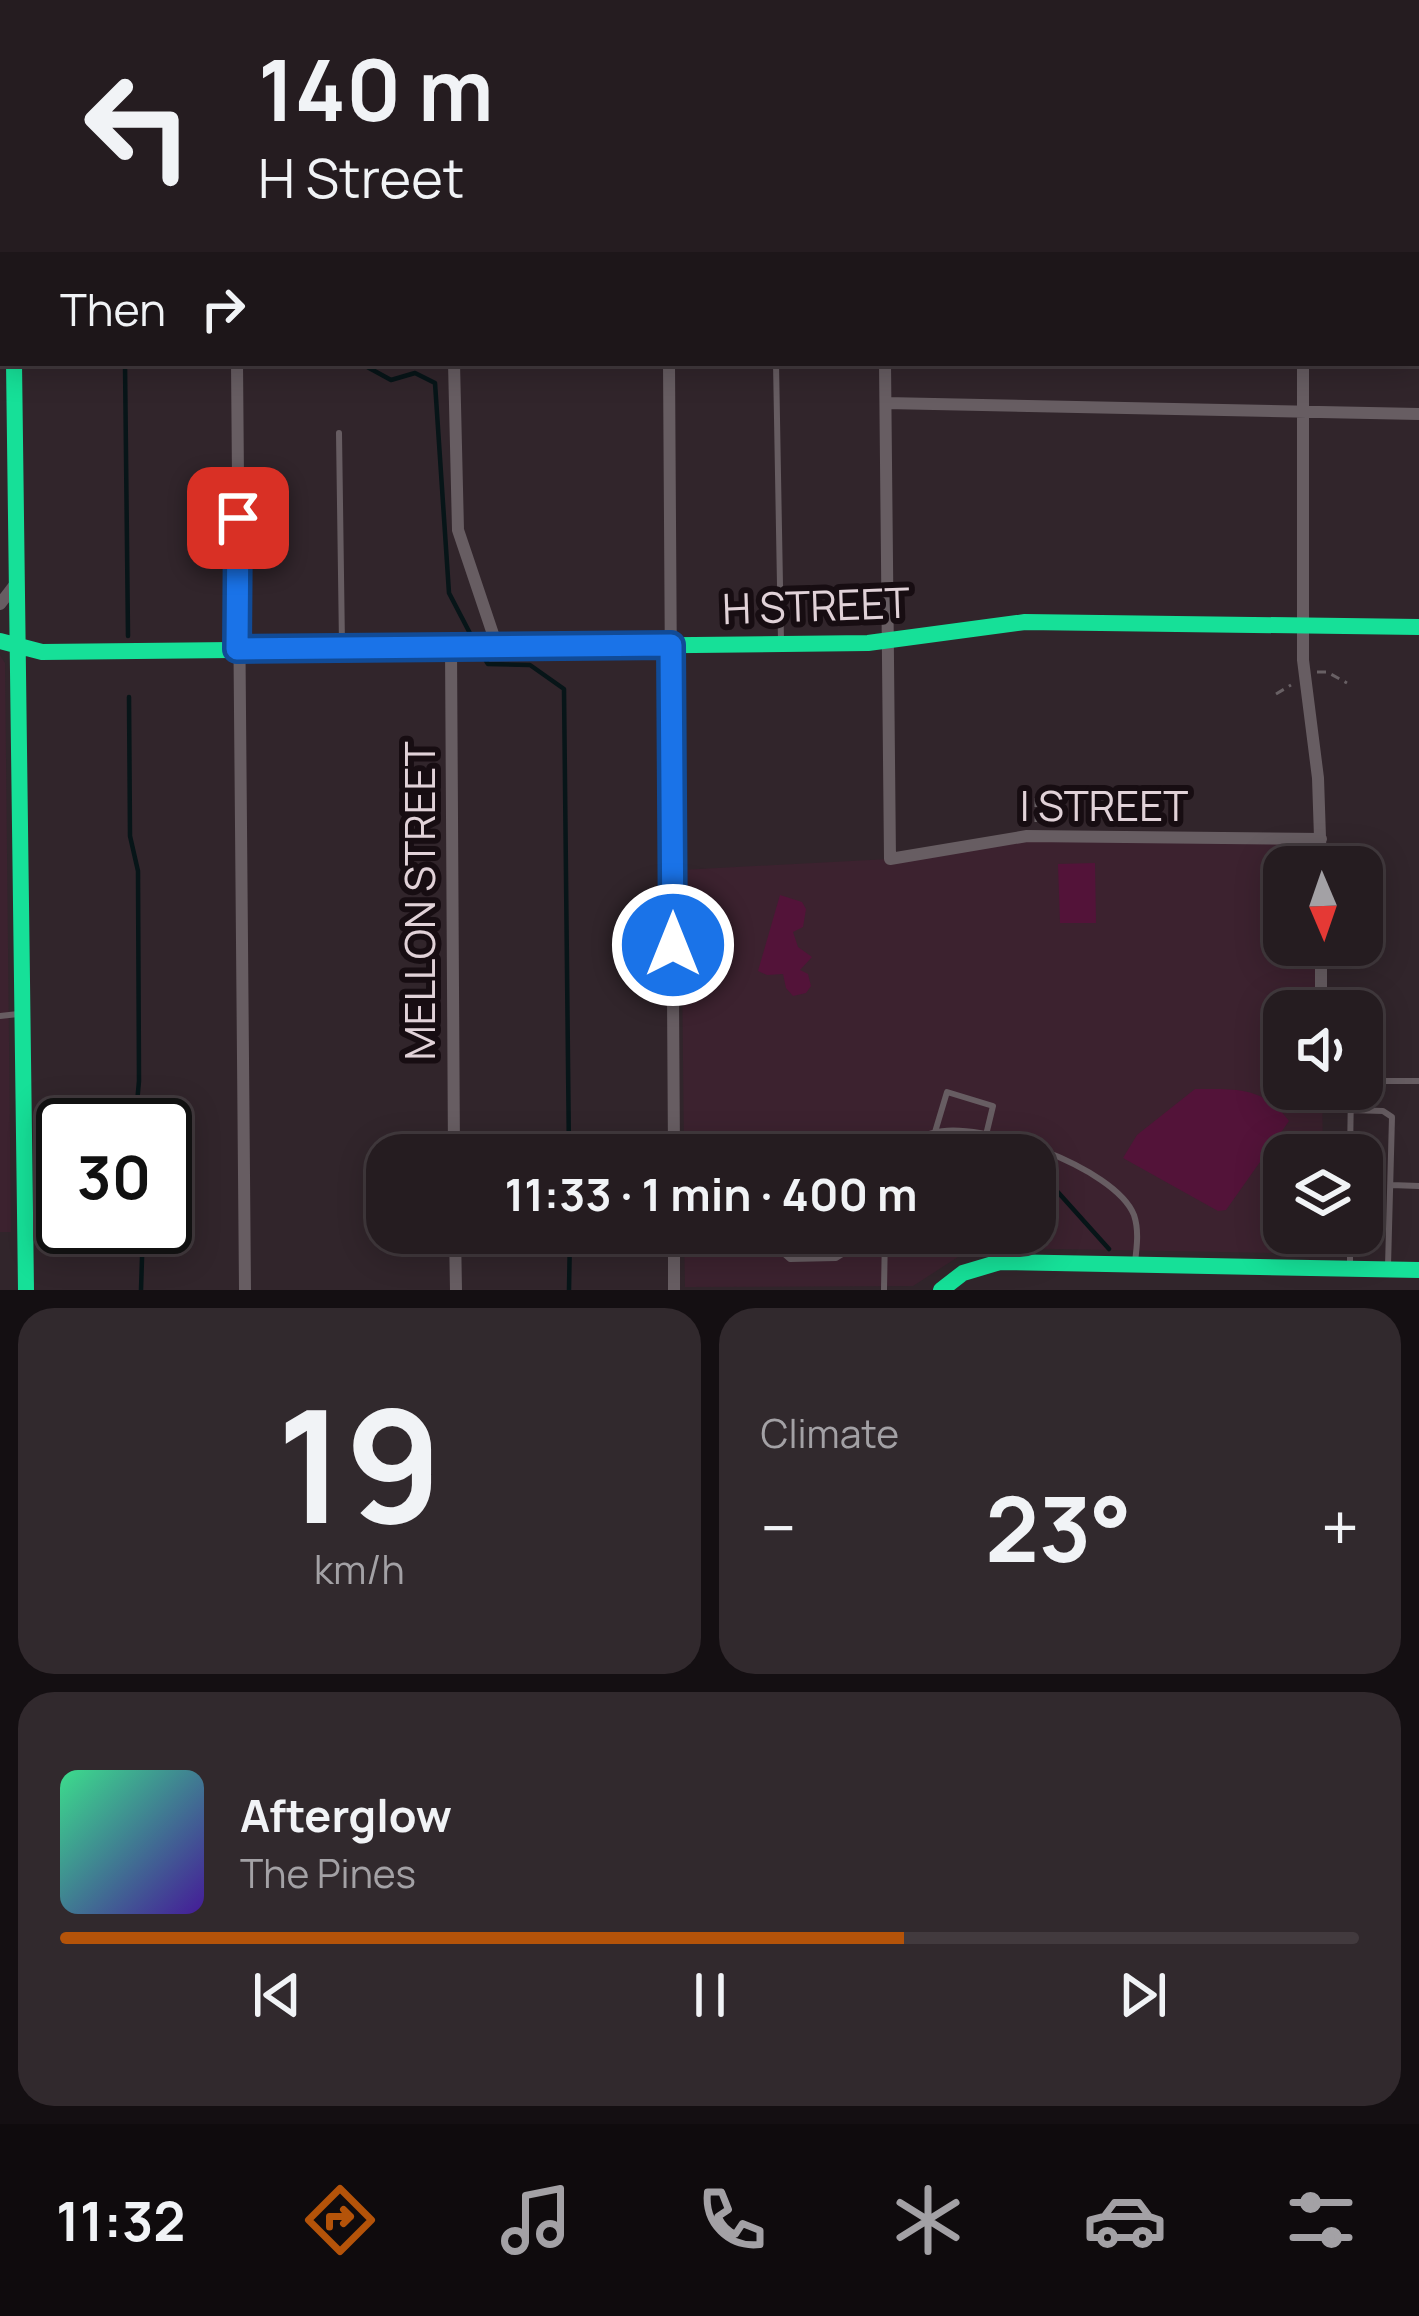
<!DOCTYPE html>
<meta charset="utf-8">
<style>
:root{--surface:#251c20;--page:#31292d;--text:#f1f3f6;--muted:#a3a1a5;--line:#423a3e;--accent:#b45309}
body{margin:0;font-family:Manrope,sans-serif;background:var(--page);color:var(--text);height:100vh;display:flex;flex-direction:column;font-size:45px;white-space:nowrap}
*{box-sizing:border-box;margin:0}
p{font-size:39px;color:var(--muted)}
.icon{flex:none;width:66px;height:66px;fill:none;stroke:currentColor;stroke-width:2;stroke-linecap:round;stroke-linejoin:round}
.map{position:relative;height:1290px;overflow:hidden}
.drawer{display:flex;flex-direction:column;gap:18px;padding:18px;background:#140f12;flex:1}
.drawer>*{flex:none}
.banner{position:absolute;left:0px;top:0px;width:1419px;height:366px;box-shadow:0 6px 30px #0003,0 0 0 3px var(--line);background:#251c20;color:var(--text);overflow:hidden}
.needle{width:78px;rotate:178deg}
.tools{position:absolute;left:1263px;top:846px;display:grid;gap:24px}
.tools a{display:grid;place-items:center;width:120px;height:120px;border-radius:24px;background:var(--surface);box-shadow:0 6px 30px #0003,0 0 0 3px var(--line);font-size:60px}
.speed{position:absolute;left:36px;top:1098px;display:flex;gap:24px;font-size:60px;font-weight:700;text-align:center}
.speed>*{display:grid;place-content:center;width:156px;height:156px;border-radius:50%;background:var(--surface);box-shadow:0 6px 30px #0003,0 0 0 3px var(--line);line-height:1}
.speed .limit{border:6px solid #111;border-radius:18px;background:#fff;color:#111}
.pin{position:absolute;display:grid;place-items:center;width:102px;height:102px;color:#fff;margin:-51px;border-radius:24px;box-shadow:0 6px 18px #0006}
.me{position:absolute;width:132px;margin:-66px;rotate:0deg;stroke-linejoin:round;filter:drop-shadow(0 0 9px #0008)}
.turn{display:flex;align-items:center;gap:42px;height:252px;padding:0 60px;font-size:54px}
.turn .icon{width:156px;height:156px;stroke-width:2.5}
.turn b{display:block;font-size:84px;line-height:102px}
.then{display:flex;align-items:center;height:114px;padding:0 60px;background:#0003;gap:24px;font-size:45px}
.big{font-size:90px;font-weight:700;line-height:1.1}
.drawer .card{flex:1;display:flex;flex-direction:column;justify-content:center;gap:18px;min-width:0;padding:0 42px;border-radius:36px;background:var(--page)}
.drawer .dial{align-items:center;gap:0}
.dial b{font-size:156px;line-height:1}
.song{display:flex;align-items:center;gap:36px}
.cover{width:144px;height:144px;border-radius:18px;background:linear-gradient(135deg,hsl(150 70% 55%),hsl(260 70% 35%))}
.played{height:12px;border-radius:6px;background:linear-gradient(90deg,var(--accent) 65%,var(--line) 65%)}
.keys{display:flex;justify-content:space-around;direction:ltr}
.heat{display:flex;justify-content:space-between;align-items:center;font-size:66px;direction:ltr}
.drawer .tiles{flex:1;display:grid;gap:18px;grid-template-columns:1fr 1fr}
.card:last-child{grid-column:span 2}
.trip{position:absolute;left:366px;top:1134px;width:690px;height:120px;border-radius:36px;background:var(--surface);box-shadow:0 6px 30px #0003,0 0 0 3px var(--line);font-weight:700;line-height:120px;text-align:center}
.menu{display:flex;height:192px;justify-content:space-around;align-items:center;background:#0f0b0d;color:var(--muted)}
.menu .icon{width:84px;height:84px}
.menu .current{color:var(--accent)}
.menu b{font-size:54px;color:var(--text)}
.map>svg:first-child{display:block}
.built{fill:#3c222f}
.green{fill:#531339}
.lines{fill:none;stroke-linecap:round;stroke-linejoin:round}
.stream{stroke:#071518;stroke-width:4.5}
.path{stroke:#686064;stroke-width:3;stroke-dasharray:9 6;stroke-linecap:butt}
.lane{stroke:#675d62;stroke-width:6}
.street{stroke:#675d62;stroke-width:12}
.fast{stroke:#16e098;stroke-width:16}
.route-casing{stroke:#114b97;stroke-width:30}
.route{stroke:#1a73e8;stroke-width:21}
.labels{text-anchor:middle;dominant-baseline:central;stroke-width:12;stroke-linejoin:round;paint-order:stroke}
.street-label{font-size:42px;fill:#e1d2d8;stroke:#170d12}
</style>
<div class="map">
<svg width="1419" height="1290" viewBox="0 0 1419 1290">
<rect width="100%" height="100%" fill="#31252b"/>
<path class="built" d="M 0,655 L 5,663 L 11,1232 L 0,1232 Z
M 1003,838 L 1321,839 L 1321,867 L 1284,867 L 1284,945 L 1321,945 L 1322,1011 L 1284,1011 L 1284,1089 L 1322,1089 L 1323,1155 L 1284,1155 L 1284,1233 L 1323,1233 L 1323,1254 L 1002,1248 L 961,1255 L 913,1286 L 685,1287 L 684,1233 L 1035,1233 L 1035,1155 L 684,1155 L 681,870 L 889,859 Z"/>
<path class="green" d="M 1095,863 L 1096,923 L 1060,923 L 1058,864 Z
M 780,895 L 802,902 L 806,909 L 803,927 L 793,932 L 798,947 L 812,957 L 800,970 L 808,974 L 811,986 L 806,993 L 793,996 L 786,988 L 783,974 L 767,975 L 758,971 Z
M 1195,1089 C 1235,1089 1263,1086 1289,1121 L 1226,1210 L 1218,1211 L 1123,1158 L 1137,1135 Z"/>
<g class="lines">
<path class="stream" d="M 117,0 L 117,3
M 1213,0 L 1213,3
M 125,363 L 128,636
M 360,363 L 391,380 L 415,373 L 435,383 L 449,593 L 474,641
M 480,651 L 488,664 L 530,665 L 564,689 L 569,1155
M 129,697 L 130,836 L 138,871 L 139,1081 L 135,1125
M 1035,1186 L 1046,1184 L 1056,1190 L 1109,1249
M 141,1290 L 143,1227
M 569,1290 L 570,1233"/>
<path class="path" d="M 1317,672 L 1327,672 L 1347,683
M 1276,694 L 1291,685
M 1036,822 L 1036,798"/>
<path class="lane" d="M 776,363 L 781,641
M 339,433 L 342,645
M 0,1016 L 18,1014
M 1362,1081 L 1419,1081
M 1350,1110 L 1383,1111 L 1392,1117 L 1388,1266
M 935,1132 L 947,1092 L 993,1106 L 986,1135
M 803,1155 C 824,1129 851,1139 876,1155
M 891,1155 C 904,1147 919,1137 933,1133 C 979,1119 1115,1167 1134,1215 C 1139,1230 1137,1246 1135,1262
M 1350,1155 L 1351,1089
M 1391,1185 L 1419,1186
M 781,1233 L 781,1251 L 790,1259 L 836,1258 L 844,1253 L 843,1233
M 1350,1265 L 1350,1233
M 884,1290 L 885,1233"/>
<path class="street" d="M 229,0 L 229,3
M 449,0 L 449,3
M 667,0 L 667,3
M 881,0 L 881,3
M 1106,0 L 1106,3
M 1310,0 L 1310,3
M 1416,199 L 1419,199
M 237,363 L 245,1290
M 454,363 L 458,530 L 497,646
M 669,363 L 674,1155
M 885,363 L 890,859 L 1027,836 L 1321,839
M 1303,363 L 1303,660 L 1318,778 L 1321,867
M 886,403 L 1419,414
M 0,604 L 17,582
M 451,647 L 454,1155
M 1321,945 L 1321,1011
M 455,1233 L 456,1290
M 674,1233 L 674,1290"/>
<path class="fast" d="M 6,0 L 6,3
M 14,363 L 26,1290
M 0,641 L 42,652 L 868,643 L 1025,622 L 1419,627
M 941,1290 L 963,1273 L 1000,1262 L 1419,1270"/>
</g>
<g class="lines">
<defs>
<path id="route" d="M 238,518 L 237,649 L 671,645 L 673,945"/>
</defs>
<use href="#route" class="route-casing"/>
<use href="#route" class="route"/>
</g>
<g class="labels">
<g class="street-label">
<text transform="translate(816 605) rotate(-2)">H STREET</text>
<text x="1104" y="805">I STREET</text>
<text transform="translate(419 901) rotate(-90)">MELLON STREET</text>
</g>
</g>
</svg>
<div class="tools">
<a><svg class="needle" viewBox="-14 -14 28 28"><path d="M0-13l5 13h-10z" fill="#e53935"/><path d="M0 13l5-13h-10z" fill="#a3a1a5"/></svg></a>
<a><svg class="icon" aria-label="sound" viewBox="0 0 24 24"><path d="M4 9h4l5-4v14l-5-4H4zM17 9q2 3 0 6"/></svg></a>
<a><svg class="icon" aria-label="layers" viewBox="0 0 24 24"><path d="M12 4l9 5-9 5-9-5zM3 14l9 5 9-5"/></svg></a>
</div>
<div class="speed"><div class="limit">30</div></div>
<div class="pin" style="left:238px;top:518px;background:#d93025"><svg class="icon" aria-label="arrive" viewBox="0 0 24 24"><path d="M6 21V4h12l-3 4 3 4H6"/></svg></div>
<svg class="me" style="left:673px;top:945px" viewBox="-20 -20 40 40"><circle r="17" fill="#1a73e8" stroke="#fff" stroke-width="3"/><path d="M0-11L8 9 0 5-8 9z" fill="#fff"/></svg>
<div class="trip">11:33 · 1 min · 400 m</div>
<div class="banner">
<div class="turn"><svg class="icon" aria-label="left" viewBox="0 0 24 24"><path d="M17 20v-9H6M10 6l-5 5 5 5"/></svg><div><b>140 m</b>H Street</div></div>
<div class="then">Then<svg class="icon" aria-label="right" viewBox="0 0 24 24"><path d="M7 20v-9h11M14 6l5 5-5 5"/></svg></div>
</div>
</div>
<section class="drawer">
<div class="tiles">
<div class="card dial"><b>19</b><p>km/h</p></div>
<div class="card"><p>Climate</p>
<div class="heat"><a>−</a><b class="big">23°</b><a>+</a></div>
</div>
<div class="card">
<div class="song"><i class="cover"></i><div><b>Afterglow</b><p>The Pines</p></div></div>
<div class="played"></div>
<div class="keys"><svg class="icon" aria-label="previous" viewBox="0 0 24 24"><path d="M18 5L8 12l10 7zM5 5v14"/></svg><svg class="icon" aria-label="pause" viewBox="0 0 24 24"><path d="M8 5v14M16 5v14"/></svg><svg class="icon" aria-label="next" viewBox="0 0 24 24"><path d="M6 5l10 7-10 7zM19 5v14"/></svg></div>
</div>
</div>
</section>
<nav class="menu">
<b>11:32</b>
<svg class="icon current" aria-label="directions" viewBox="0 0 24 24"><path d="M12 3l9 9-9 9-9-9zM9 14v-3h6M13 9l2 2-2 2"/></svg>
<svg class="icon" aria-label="music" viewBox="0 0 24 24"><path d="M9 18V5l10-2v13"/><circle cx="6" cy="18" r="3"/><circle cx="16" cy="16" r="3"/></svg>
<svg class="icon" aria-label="phone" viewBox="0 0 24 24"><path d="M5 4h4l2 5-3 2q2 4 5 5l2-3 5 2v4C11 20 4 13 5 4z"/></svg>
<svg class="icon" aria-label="climate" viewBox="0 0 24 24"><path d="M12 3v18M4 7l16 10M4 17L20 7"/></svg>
<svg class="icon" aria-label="car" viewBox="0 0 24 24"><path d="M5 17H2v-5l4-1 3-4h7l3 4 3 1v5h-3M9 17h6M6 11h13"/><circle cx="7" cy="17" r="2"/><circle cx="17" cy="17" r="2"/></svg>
<svg class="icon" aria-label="filters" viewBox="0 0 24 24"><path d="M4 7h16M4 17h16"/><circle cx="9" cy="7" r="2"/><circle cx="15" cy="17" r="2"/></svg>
</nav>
